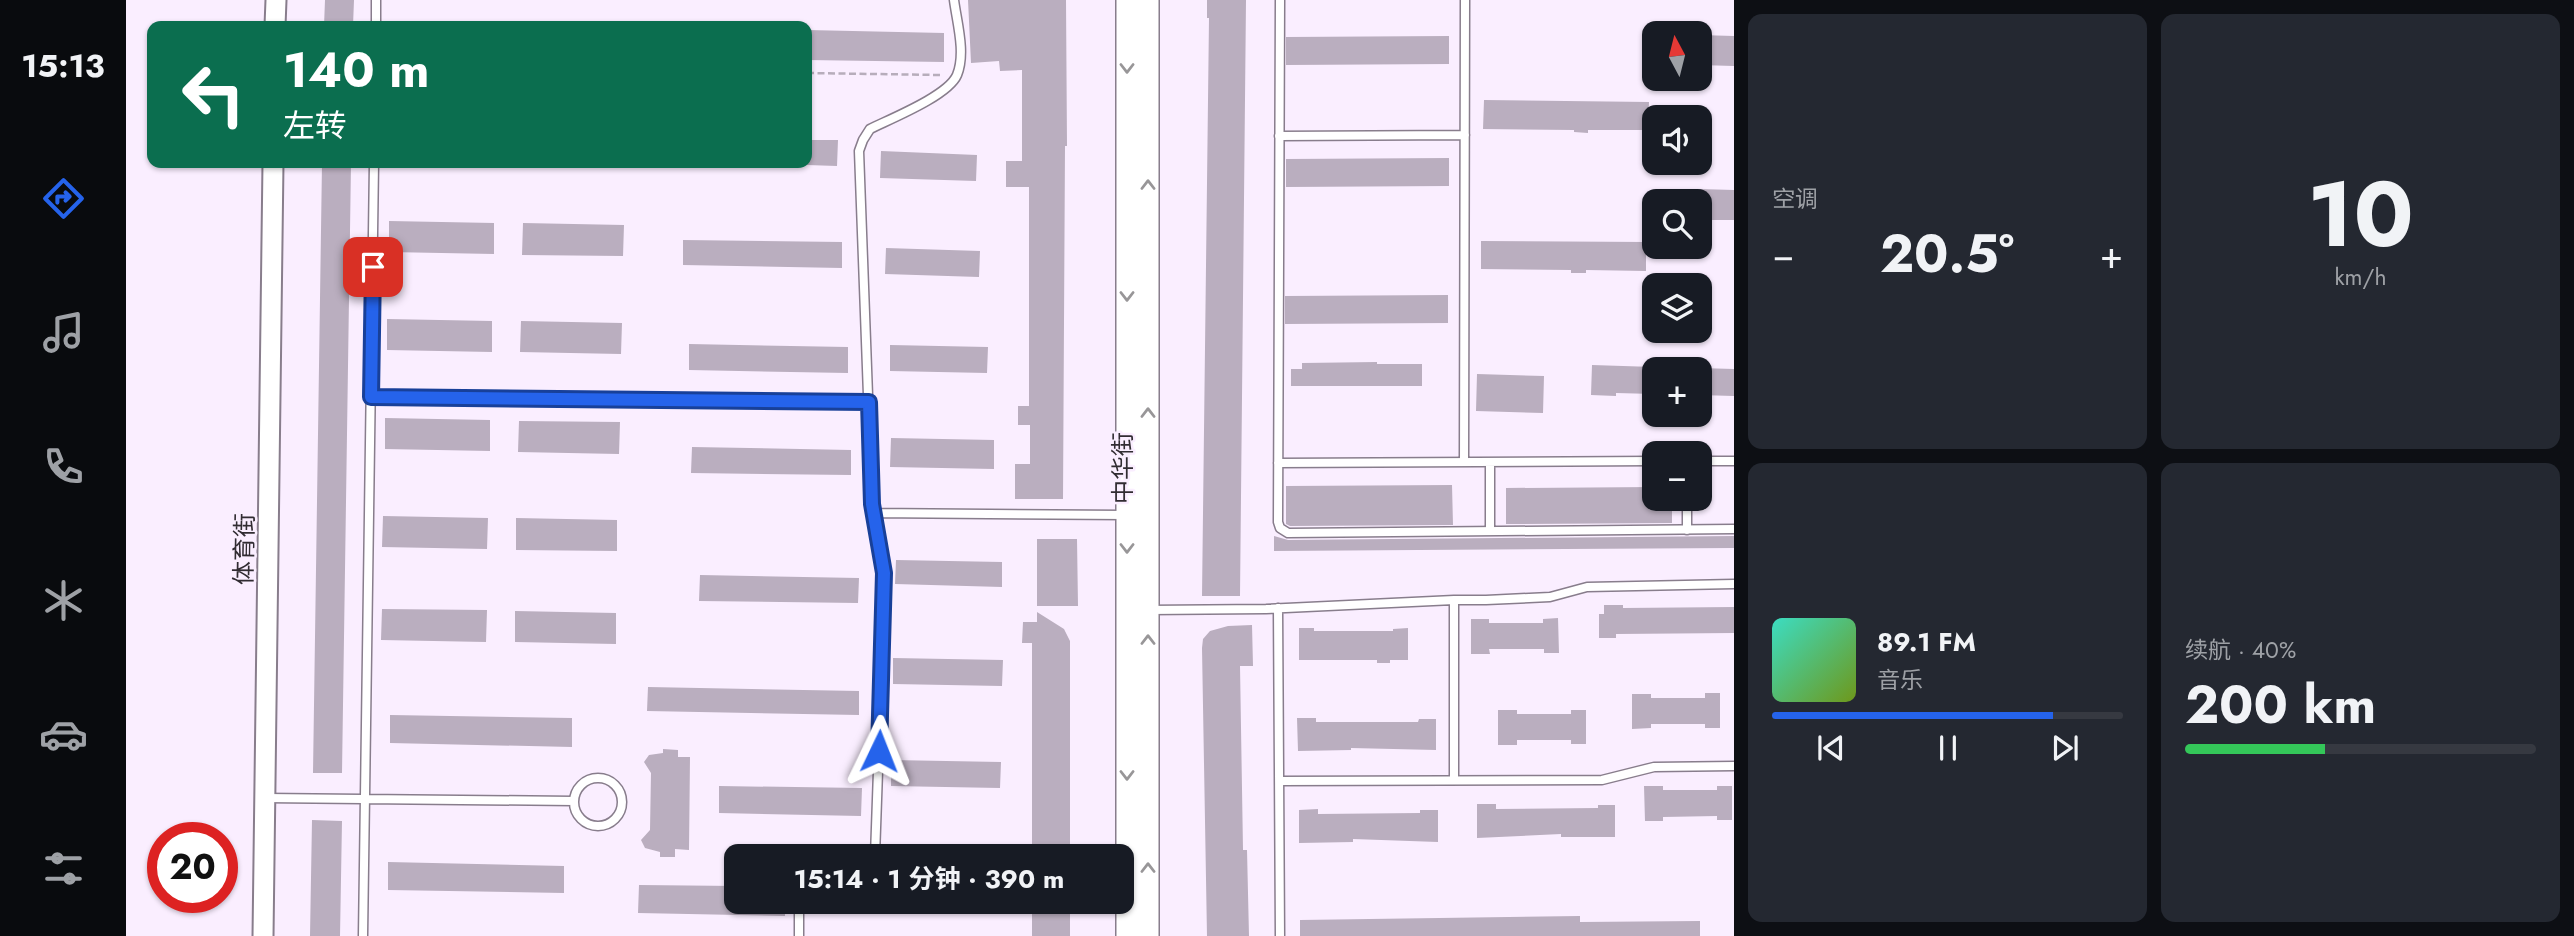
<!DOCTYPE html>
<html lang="zh">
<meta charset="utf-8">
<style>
:root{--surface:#171b24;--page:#242831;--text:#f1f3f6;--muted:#9ea1a6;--line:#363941;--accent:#2563eb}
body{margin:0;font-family:Jost,"Noto Sans SC",sans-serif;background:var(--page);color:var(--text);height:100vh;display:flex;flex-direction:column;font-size:26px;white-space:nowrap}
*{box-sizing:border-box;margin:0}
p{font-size:23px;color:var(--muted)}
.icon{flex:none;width:38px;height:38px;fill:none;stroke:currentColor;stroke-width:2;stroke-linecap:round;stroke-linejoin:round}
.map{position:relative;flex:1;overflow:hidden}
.details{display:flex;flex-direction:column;gap:14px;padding:14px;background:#0d0f14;width:840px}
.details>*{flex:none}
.banner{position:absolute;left:21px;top:21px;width:665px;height:147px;border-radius:14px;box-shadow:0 2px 5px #0004;background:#0b6e4f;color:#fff;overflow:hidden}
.needle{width:46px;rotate:353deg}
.fabs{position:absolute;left:1516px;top:21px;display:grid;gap:14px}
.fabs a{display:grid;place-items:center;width:70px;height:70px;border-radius:14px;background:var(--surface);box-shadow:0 2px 5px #0004;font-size:35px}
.speed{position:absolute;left:21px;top:822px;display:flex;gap:14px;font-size:35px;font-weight:700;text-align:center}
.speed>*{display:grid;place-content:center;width:91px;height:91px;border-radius:50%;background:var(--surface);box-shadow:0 2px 5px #0004;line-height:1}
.speed .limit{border:10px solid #d22;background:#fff;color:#111}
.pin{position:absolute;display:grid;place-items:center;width:60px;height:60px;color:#fff;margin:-30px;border-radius:14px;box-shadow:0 4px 10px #0006}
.me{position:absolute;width:77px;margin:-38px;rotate:2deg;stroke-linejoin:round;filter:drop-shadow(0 0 5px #0008)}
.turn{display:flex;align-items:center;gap:24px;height:147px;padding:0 21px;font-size:32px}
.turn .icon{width:91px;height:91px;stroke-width:2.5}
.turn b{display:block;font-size:49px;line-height:60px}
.big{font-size:52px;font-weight:700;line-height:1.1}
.details .tile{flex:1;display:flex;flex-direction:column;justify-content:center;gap:10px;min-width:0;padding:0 24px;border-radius:14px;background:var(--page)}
.details .dial{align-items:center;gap:0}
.dial b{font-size:91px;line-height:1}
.song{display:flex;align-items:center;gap:21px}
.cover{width:84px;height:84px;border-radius:10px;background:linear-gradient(135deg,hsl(170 70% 55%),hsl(80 70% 35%))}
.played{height:7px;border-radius:4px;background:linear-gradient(90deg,var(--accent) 80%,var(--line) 80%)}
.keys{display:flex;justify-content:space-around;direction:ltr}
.heat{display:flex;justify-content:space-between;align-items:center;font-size:38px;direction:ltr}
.charge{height:10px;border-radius:5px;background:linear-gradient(90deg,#34c759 40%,var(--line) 0)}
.details .tiles{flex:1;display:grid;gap:14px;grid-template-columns:repeat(2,1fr)}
.trip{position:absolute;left:598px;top:844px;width:410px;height:70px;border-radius:14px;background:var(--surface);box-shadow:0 2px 5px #0004;font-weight:700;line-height:70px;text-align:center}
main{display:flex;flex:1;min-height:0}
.tab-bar{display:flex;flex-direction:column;width:126px;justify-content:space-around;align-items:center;background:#090b0e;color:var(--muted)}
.tab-bar .icon{width:49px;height:49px}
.tab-bar .on{color:var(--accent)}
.tab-bar b{font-size:32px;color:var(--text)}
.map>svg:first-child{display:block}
.building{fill:#baaebf}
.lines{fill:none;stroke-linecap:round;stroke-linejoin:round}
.service-casing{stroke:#887d8c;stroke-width:11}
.tertiary-casing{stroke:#887d8c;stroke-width:23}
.secondary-casing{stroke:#887d8c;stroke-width:24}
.path{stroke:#b7adbb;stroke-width:2.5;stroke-dasharray:7 3.5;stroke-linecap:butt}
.service{stroke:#fff;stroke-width:8}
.tertiary{stroke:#fff;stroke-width:19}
.secondary{stroke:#fff;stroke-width:21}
.oneway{stroke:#989698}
.route-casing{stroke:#184099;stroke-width:18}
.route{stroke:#2563eb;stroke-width:12}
.labels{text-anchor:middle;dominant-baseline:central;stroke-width:5;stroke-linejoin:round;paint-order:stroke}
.street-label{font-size:24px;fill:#312c32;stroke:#faeeff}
</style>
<main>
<nav class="tab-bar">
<b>15:13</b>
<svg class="icon on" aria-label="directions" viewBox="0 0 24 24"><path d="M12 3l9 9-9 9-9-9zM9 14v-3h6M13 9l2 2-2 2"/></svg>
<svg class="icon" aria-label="music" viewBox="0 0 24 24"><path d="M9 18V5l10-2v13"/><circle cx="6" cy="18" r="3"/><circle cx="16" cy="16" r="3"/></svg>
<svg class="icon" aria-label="phone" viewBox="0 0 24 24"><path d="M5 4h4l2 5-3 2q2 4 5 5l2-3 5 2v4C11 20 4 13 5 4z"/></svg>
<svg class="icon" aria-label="climate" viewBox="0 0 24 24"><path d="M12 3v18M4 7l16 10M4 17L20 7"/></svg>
<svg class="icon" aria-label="car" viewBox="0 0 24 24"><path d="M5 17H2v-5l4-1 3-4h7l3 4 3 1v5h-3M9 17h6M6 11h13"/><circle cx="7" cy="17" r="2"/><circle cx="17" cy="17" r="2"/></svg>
<svg class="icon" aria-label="filters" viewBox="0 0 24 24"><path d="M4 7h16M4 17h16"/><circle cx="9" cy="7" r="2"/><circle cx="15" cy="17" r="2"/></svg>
</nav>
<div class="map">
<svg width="1608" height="936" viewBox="0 0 1608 936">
<rect width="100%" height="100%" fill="#faeeff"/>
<path class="building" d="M 199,0 L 228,0 L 227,26 L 198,26 Z
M 842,0 L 940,0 L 941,146 L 939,146 L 937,499 L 889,499 L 889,464 L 904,464 L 904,425 L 892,425 L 892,406 L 903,406 L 903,187 L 880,187 L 880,161 L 896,161 L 896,70 L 874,71 L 873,61 L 845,63 Z
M 1081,0 L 1120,0 L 1114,596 L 1076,596 L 1083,18 L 1081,18 Z
M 681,30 L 818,33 L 818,62 L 681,60 Z
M 1573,35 L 1608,36 L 1608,66 L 1573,65 Z
M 1323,36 L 1323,64 L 1160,65 L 1160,37 Z
M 1358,100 L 1523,102 L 1522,130 L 1462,130 L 1462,133 L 1448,132 L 1448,130 L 1357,129 Z
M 681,140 L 712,140 L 711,166 L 681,165 Z
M 755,151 L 851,155 L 850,181 L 754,178 Z
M 1323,158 L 1323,186 L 1160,187 L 1160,159 Z
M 196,163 L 225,163 L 216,773 L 187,773 Z
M 1573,189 L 1608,190 L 1608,220 L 1573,220 Z
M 263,221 L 368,223 L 368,254 L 263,252 Z
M 397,223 L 498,225 L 497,256 L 396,255 Z
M 557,240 L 716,242 L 716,268 L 557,265 Z
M 1355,241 L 1520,242 L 1520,271 L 1460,270 L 1460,273 L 1445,273 L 1445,270 L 1355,269 Z
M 760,248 L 854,251 L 853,277 L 759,274 Z
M 1322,295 L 1322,323 L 1159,324 L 1159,296 Z
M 261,319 L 366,321 L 366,352 L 261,350 Z
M 395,321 L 496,323 L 495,354 L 394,352 Z
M 563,344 L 722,347 L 722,373 L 563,370 Z
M 764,345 L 862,347 L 861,373 L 764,371 Z
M 1251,362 L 1251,364 L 1296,364 L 1296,386 L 1165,386 L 1165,369 L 1176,369 L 1176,363 Z
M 1466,365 L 1528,367 L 1528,394 L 1490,393 L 1490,396 L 1465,395 Z
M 1573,368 L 1608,369 L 1608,396 L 1573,395 Z
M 1351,374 L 1418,376 L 1417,413 L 1350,411 Z
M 259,418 L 364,420 L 364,451 L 259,449 Z
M 393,421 L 494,422 L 493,454 L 392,452 Z
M 765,438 L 868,440 L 868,469 L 764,467 Z
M 566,447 L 725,450 L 725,475 L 565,473 Z
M 1326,485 L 1327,525 L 1164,526 L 1160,524 L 1160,486 Z
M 1528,487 L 1528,499 L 1546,499 L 1546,523 L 1380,524 L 1380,488 Z
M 257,516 L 362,518 L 361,549 L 256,547 Z
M 390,518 L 491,520 L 491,551 L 390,550 Z
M 1148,536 L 1162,540 L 1608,536 L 1608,548 L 1148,551 Z
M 911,539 L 951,539 L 952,606 L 911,606 Z
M 770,560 L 876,562 L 876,587 L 769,584 Z
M 574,575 L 733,578 L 732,603 L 573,601 Z
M 1478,605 L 1497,605 L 1497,608 L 1608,607 L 1608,633 L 1490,634 L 1490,638 L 1473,638 L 1473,614 L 1478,614 Z
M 256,609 L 361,610 L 360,642 L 255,640 Z
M 389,611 L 490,613 L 490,644 L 389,642 Z
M 911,612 L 938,629 L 944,641 L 944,856 L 906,856 L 906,643 L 896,643 L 897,622 L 911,622 Z
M 1432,618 L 1433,653 L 1418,653 L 1418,649 L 1363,649 L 1364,654 L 1345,654 L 1345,619 L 1363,619 L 1363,623 L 1417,623 L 1417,619 Z
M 1126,625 L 1127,666 L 1114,666 L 1117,850 L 1121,850 L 1123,936 L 1081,936 L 1076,648 L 1077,639 L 1084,631 L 1102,626 Z
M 1173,628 L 1188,628 L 1188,631 L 1267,631 L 1267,629 L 1282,628 L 1282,660 L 1264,660 L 1264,663 L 1251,663 L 1251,660 L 1173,660 Z
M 767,658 L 877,660 L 876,686 L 767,684 Z
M 522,687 L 733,691 L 733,715 L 521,711 Z
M 1579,693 L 1594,693 L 1594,728 L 1579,728 L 1579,724 L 1525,724 L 1525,728 L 1506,729 L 1506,694 L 1525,694 L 1525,698 L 1579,698 Z
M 1372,710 L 1391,710 L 1391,714 L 1445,714 L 1445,710 L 1460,710 L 1460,744 L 1445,744 L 1445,740 L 1391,740 L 1391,745 L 1372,745 Z
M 264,715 L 446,718 L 446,747 L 264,743 Z
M 1171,718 L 1190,718 L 1190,722 L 1292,722 L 1293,719 L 1310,719 L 1310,750 L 1225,748 L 1225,750 L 1172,751 Z
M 537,749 L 552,750 L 552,757 L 564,757 L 563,850 L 549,849 L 549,857 L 534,857 L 534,852 L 519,848 L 515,840 L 524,830 L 525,773 L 518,762 L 523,755 L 537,753 Z
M 765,760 L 875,762 L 874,788 L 765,786 Z
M 593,786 L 736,788 L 735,816 L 593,813 Z
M 1518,786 L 1537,786 L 1537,790 L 1591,790 L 1591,786 L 1606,786 L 1606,820 L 1591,820 L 1591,816 L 1537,817 L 1537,821 L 1519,821 Z
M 1351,804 L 1370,804 L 1370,809 L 1472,808 L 1472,805 L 1489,805 L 1489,837 L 1435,837 L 1435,834 L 1351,838 Z
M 1192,809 L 1192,814 L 1294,813 L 1294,810 L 1312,810 L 1312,842 L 1227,839 L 1227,842 L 1173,843 L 1173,810 Z
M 186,820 L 216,821 L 214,936 L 184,936 Z
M 262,862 L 438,866 L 438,893 L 262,890 Z
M 513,885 L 611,886 L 611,901 L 659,901 L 659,916 L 512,913 Z
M 906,901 L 944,901 L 944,936 L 906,936 Z
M 1454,916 L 1454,922 L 1574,921 L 1574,936 L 1174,936 L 1174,920 Z"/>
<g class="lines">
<defs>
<path id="service" d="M 1154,0 L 1152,522 L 1154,528 L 1162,533 L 1608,529
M 250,26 L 250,0
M 1153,136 L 1339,135
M 245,397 L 743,402
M 1573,461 L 1608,461
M 1338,462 L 1339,0
M 1152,463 L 1528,461
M 1561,499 L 1561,530
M 747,513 L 1000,515
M 1364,531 L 1364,462
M 1152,608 L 1154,936
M 1022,610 L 1140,609 L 1328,600 L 1360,600 L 1424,597 L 1461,587 L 1608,584
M448 802a24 24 0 1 1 48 0a24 24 0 1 1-48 0Z
M 1328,780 L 1328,600
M 1153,781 L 1476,780 L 1528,767 L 1608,766
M 139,798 L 448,801
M 749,856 L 759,573 L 746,504 L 733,151 L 737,140 L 744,129 C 764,119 822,96 831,75 C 840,53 831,23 828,0
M 673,901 L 673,936
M 237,936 L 248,163"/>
<path id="tertiary" d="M 149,26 L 150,0
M 137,936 L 147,163"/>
<path id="secondary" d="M 1001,0 L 1001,936
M 1022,0 L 1022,936"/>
</defs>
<use href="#service" class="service-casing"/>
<use href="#tertiary" class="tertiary-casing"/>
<use href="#secondary" class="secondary-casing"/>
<path class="path" d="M 681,73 L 814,75"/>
<use href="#service" class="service"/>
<use href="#tertiary" class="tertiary"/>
<use href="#secondary" class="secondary"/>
</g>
<defs><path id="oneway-chevron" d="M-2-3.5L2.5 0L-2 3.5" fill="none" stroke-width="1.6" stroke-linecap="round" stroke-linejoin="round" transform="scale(1.75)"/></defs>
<g class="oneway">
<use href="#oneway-chevron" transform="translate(1001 68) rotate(90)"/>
<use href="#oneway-chevron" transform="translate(1022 185) rotate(-90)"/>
<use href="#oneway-chevron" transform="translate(1001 296) rotate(90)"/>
<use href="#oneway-chevron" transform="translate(1022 413) rotate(-90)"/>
<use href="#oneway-chevron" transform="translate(1001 548) rotate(90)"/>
<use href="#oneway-chevron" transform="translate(1022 640) rotate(-90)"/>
<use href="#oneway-chevron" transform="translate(1001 775) rotate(90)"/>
<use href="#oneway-chevron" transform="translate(1022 868) rotate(-90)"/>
</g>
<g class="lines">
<defs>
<path id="route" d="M 247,267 L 245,397 L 743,402 L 746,504 L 758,573 L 753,751"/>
</defs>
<use href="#route" class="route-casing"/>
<use href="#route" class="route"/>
</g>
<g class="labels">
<g class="street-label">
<text transform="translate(996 468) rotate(-90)">中华街</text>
<text transform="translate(118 549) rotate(-89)">体育街</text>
</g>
</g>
</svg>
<div class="fabs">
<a><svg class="needle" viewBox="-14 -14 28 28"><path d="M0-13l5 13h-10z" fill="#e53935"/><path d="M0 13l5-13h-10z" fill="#9ea1a6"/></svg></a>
<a><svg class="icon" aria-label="sound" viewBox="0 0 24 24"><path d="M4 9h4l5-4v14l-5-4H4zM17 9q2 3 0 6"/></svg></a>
<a><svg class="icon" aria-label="search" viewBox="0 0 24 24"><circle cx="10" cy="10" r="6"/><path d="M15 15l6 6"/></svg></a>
<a><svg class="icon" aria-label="layers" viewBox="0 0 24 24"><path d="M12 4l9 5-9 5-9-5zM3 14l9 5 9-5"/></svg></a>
<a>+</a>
<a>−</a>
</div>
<div class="speed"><div class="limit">20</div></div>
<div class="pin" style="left:247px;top:267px;background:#d93025"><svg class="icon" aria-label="arrive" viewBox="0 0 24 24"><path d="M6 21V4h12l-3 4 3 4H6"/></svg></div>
<svg class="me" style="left:753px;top:751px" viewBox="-20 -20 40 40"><path d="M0-17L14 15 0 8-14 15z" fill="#2563eb" stroke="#fff" stroke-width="4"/></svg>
<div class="trip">15:14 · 1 分钟 · 390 m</div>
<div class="banner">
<div class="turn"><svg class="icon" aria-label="left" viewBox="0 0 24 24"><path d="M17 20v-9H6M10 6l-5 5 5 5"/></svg><div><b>140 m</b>左转</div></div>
</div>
</div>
<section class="details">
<div class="tiles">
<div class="tile"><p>空调</p>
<div class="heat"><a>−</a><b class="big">20.5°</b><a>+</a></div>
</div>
<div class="tile dial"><b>10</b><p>km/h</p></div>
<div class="tile">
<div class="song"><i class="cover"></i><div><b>89.1 FM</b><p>音乐</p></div></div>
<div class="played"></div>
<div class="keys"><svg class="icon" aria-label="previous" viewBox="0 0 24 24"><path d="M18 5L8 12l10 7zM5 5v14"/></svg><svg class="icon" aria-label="pause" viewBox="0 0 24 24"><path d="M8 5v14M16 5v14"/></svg><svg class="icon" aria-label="next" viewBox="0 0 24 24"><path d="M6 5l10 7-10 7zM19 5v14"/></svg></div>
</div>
<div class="tile"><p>续航 · 40%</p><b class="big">200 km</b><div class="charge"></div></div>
</div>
</section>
</main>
